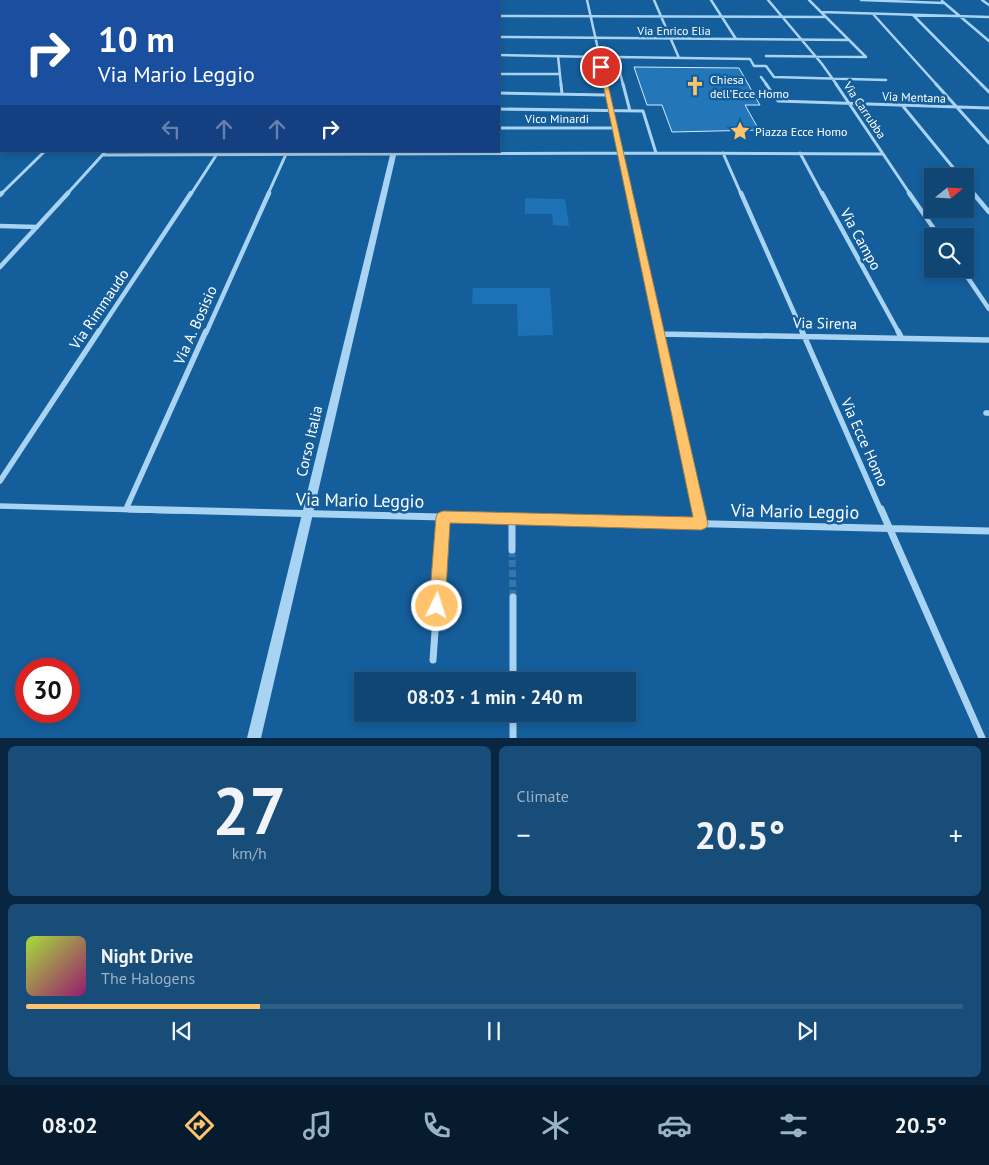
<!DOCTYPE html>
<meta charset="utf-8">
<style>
:root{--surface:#0f4674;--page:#184d79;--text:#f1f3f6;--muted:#9bb1c5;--line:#2f5e86;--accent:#ffc46b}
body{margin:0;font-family:"PT Sans",sans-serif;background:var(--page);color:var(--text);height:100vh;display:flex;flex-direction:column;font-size:19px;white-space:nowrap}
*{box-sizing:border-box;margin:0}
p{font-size:16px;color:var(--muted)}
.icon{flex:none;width:28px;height:28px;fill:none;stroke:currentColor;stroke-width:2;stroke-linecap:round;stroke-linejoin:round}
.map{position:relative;height:738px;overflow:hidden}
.side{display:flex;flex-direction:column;gap:8px;padding:8px;background:#082640;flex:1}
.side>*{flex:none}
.hud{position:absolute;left:0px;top:0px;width:500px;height:152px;box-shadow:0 2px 8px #0003,0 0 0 1px var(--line);background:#1a4fa0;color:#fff;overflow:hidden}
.needle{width:32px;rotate:72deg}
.controls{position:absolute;left:924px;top:168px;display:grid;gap:10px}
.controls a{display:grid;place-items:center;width:50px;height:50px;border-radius:0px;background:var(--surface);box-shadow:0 2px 8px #0003,0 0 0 1px var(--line);font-size:25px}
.speed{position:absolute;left:15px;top:658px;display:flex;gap:10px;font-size:25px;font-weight:700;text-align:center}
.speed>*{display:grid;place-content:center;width:65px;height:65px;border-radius:50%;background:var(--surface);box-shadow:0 2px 8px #0003,0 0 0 1px var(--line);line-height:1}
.speed .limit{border:8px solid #d22;background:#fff;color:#111}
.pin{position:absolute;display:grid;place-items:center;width:42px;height:42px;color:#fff;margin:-21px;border:2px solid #fff;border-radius:50%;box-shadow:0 1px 5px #0007}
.me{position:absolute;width:55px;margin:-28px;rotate:4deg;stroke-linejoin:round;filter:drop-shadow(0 0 4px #0008)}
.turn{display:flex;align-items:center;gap:18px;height:105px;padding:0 15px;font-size:22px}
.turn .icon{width:65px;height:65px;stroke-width:2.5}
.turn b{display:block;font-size:35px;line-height:42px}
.lanes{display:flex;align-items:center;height:48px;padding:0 15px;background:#0003;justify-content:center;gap:25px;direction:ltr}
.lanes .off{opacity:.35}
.big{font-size:38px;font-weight:700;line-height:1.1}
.side .card{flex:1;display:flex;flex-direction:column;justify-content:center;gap:8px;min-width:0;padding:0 18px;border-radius:8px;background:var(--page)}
.side .dial{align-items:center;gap:0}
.dial b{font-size:65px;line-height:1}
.song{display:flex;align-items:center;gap:15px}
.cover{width:60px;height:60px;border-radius:8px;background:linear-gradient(135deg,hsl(80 70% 55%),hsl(320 70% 35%))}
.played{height:5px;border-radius:2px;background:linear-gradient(90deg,var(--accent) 25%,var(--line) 25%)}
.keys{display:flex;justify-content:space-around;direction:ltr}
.heat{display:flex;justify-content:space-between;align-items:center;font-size:28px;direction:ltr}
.side .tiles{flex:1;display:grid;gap:8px;grid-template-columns:1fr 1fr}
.card:last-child{grid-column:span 2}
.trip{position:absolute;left:354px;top:672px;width:282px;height:50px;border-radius:0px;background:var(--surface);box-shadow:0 2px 8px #0003,0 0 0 1px var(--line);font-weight:700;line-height:50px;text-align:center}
.tab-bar{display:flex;height:80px;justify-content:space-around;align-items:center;background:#061c2e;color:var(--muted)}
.tab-bar .icon{width:35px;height:35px}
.tab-bar .active{color:var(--accent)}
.tab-bar b{font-size:22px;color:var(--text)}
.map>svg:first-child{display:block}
.green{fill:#1d72b5}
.building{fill:#2377b9;stroke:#d1eafd}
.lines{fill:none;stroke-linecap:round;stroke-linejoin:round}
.minor-tunnel{stroke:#3776aa;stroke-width:7;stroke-dasharray:7 3;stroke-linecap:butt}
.minor-far4{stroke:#a9d3f3;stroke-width:2.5}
.minor-far3{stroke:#a9d3f3;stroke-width:3}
.minor-far2{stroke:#a9d3f3;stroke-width:4.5}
.minor-far1{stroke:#a9d3f3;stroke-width:5.5}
.minor{stroke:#a9d3f3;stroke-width:7}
.tertiary{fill:#a9d3f3;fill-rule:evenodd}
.route{fill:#ffc46b;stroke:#a67f46}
.labels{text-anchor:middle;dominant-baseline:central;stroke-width:5;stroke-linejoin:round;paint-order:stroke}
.far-street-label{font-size:12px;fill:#fff;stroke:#145e9b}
.far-poi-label{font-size:12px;fill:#fff;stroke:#145e9b;text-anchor:start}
.street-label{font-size:15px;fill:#fff;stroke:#145e9b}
.near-street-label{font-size:18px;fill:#fff;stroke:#145e9b}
</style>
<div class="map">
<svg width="989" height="738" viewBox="0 0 989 738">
<rect width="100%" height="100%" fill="#145e9b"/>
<path class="green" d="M 525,198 L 565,199 L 569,226 L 553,225 L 552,214 L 525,214 Z
M 473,288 L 550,288 L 553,335 L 518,336 L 517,304 L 472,304 Z"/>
<path class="building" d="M 634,67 L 739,68 L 760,105 L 745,105 L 759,130 L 672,132 L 662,105 L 647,105 Z"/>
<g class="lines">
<path class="minor-tunnel" d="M 512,550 L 513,597"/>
<path class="minor-far4" d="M 587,0 L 606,85
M 654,0 L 679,58
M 711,0 L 736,39
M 768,0 L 822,64 L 837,85
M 861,0 L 944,3
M 982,0 L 989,5
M 50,1 L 52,0
M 942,1 L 989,41
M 821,12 L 989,17
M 873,14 L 937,85
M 913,15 L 982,85
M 499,16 L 825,17
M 499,37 L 848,40
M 499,55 L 599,57
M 558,56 L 561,85
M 766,56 L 866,57 L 809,0
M 616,57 L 750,59 L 754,66 L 766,66 L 774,77 L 886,80
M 620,72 L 623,85
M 499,74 L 560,74
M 761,77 L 767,85"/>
<path class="minor-far3" d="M 561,84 L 562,94
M 605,84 L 629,194
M 623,84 L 630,111
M 766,84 L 778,101 L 989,108
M 836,84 L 910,194
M 936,84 L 989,143
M 981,84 L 989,92
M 499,93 L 607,95
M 902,105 L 960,176
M 499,128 L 614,128
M 656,153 L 883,154
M 723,153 L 741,194
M 800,153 L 822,194
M 103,155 L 656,153 L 643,111 L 499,109
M 965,182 L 974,194
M 1,194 L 45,151
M 67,194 L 106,151
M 191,194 L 217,154
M 268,194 L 287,152"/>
<path class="minor-far2" d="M 629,193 L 659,333
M 741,193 L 803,333
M 822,193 L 899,333
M 909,193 L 939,236
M 973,193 L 989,212
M 0,195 L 2,193
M 0,226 L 37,227
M 0,267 L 68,193
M 962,269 L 989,309
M 98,333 L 191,193
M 206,333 L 269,193"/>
<path class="minor-far1" d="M 659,331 L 698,511
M 802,331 L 881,511
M 898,331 L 901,337
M 660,334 L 989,340
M 986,413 L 989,413
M 0,481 L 99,331
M 0,506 L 178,511
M 126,509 L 206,331"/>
<path class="minor" d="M 129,509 L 989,531
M 698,509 L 701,524
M 881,509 L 982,738
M 512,519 L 512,550
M 513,597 L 513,681
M 433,660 L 443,517
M 513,714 L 513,738"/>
<path class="tertiary" d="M 391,151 L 397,151 L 261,738 L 247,738 Z"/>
</g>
<path class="route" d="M 599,65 L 604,67 L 708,524 L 706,528 L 701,530 L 450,523 L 445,606 L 442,611 L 437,613 L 431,611 L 429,606 L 436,517 L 438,513 L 443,511 L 693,517 Z"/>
<defs>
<symbol id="church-bare" viewBox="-9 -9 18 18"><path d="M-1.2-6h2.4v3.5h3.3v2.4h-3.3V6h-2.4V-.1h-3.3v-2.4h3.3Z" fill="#ffc46b" stroke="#145e9b" stroke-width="2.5" paint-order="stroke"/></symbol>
<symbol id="sight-bare" viewBox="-9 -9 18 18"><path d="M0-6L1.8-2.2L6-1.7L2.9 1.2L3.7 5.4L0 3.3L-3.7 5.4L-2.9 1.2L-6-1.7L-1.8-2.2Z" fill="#ffc46b" stroke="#145e9b" stroke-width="2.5" paint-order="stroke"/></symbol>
</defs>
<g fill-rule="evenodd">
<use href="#church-bare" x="681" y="72" width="28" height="28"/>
<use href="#sight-bare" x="726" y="117" width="28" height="28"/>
</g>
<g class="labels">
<g class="far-street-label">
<text x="674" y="30">Via Enrico Elia</text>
<text transform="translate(914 97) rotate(2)">Via Mentana</text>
<text transform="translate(865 110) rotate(56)">Via Carrubba</text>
<text x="557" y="118">Vico Minardi</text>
</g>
<g class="far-poi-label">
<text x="710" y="79">Chiesa<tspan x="710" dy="14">dell'Ecce Homo</tspan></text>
<text x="755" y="131">Piazza Ecce Homo</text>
</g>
<g class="street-label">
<text transform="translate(861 239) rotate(61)">Via Campo</text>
<text transform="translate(99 309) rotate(-56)">Via Rimmaudo</text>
<text transform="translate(825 323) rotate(1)">Via Sirena</text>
<text transform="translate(195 325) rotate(-66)">Via A. Bosisio</text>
<text transform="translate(309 441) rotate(-77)">Corso Italia</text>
<text transform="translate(865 442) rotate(66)">Via Ecce Homo</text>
</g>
<g class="near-street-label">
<text transform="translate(360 500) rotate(1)">Via Mario Leggio</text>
<text transform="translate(795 511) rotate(1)">Via Mario Leggio</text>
</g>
</g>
</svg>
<div class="controls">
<a><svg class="needle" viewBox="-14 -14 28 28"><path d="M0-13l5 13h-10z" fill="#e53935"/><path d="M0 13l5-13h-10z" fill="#9bb1c5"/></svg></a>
<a><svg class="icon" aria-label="search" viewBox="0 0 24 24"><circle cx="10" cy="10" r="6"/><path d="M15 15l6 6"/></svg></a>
</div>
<div class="speed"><div class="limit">30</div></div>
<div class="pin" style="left:601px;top:67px;background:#d93025"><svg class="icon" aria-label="arrive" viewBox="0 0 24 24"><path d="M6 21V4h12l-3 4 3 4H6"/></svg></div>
<svg class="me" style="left:437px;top:606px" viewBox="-20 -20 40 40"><circle r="17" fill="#ffc46b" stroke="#fff" stroke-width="3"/><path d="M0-11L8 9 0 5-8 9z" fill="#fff"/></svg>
<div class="trip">08:03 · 1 min · 240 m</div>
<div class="hud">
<div class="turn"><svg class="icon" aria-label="right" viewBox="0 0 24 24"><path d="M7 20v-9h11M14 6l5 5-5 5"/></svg><div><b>10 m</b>Via Mario Leggio</div></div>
<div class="lanes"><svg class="icon off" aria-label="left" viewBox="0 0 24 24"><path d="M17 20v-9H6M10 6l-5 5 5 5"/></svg><svg class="icon off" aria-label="ahead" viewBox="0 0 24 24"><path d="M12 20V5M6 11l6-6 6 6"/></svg><svg class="icon off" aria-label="ahead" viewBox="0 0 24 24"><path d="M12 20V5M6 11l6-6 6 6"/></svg><svg class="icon" aria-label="right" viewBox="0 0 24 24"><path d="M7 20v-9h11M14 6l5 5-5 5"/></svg></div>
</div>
</div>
<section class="side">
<div class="tiles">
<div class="card dial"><b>27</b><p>km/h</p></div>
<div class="card"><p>Climate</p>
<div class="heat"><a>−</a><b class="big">20.5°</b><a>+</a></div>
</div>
<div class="card">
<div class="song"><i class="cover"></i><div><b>Night Drive</b><p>The Halogens</p></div></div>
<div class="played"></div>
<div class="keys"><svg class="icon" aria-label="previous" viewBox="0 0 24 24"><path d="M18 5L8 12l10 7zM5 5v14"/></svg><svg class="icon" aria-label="pause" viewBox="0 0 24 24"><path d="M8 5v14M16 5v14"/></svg><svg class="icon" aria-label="next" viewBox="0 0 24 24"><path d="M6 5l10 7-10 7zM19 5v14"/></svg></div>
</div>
</div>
</section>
<nav class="tab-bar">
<b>08:02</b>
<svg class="icon active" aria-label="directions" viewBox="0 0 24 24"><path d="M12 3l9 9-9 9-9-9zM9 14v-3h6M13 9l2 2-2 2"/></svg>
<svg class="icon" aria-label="music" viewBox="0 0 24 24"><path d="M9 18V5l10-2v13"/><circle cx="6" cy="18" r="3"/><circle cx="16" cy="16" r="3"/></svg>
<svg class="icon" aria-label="phone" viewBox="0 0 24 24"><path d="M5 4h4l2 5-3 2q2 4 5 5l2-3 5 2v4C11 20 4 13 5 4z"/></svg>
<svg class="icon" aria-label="climate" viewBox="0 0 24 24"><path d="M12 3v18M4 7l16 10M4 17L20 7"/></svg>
<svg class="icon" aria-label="car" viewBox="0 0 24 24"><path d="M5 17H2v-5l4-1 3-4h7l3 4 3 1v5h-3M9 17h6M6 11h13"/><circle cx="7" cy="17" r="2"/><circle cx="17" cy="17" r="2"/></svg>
<svg class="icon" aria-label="filters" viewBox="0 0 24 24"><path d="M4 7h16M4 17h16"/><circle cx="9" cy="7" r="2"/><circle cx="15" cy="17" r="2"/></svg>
<b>20.5°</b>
</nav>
